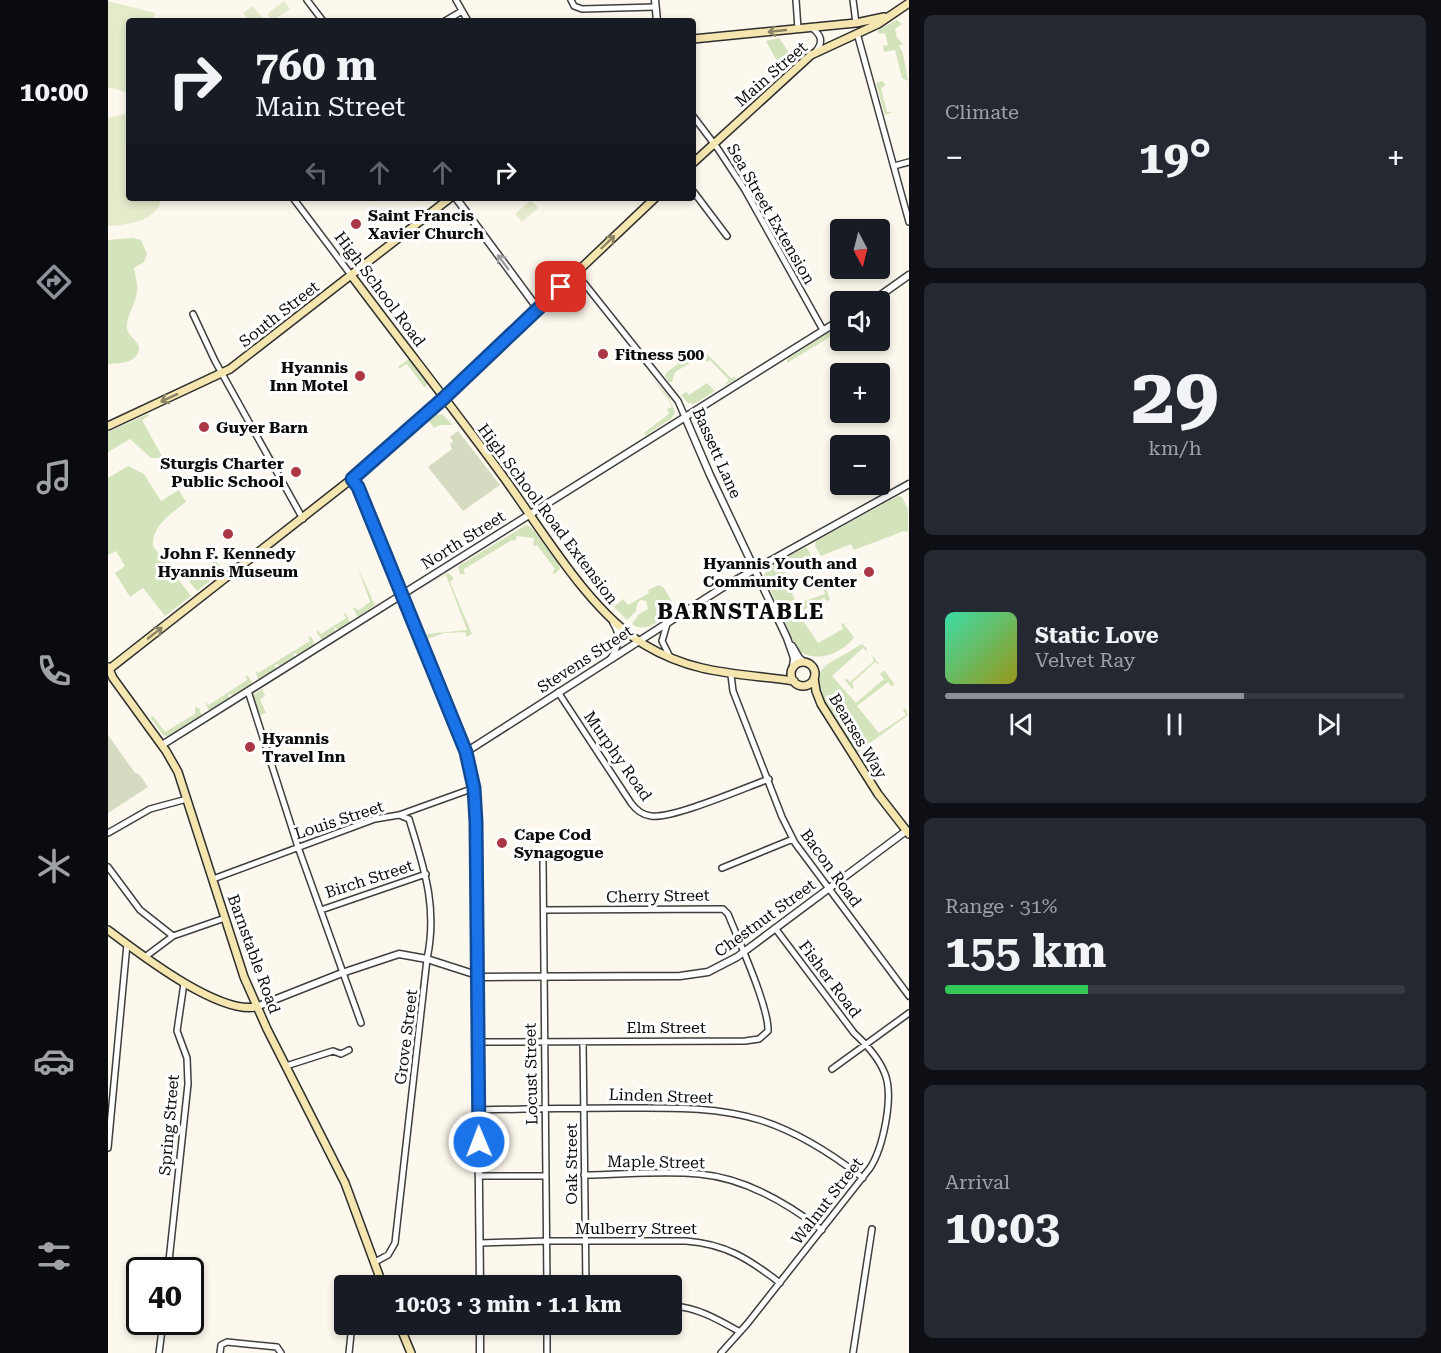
<!DOCTYPE html>
<meta charset="utf-8">
<style>
:root{--surface:#171b24;--page:#242831;--text:#f1f3f6;--muted:#9ea1a6;--line:#363941;--accent:#8c9099}
body{margin:0;font-family:"Roboto Serif",serif;background:var(--page);color:var(--text);height:100vh;display:flex;flex-direction:column;font-size:22px;white-space:nowrap}
*{box-sizing:border-box;margin:0}
p{font-size:20px;color:var(--muted)}
.icon{flex:none;width:33px;height:33px;fill:none;stroke:currentColor;stroke-width:2;stroke-linecap:round;stroke-linejoin:round}
.map{position:relative;flex:1;overflow:hidden}
.drawer{display:flex;flex-direction:column;gap:15px;padding:15px;background:#0d0f14;width:532px}
.drawer>*{flex:none}
.top-card{position:absolute;left:18px;top:18px;width:570px;height:183px;border-radius:6px;box-shadow:0 3px 9px #0003;background:#171b24;color:var(--text);overflow:hidden}
.needle{width:39px;rotate:173deg}
.tools{position:absolute;left:722px;top:219px;display:grid;gap:12px}
.tools a{display:grid;place-items:center;width:60px;height:60px;border-radius:6px;background:var(--surface);box-shadow:0 3px 9px #0003;font-size:30px}
.speed{position:absolute;left:18px;top:1257px;display:flex;gap:12px;font-size:30px;font-weight:700;text-align:center}
.speed>*{display:grid;place-content:center;width:78px;height:78px;border-radius:50%;background:var(--surface);box-shadow:0 3px 9px #0003;line-height:1}
.speed .limit{border:3px solid #111;border-radius:9px;background:#fff;color:#111}
.pin{position:absolute;display:grid;place-items:center;width:51px;height:51px;color:#fff;margin:-26px;border-radius:12px;box-shadow:0 3px 9px #0006}
.me{position:absolute;width:66px;margin:-33px;rotate:359deg;stroke-linejoin:round;filter:drop-shadow(0 0 4px #0008)}
.turn{display:flex;align-items:center;gap:21px;height:126px;padding:0 30px;font-size:27px}
.turn .icon{width:78px;height:78px;stroke-width:2.5}
.turn b{display:block;font-size:42px;line-height:51px}
.lanes{display:flex;align-items:center;height:57px;padding:0 30px;background:#0003;justify-content:center;gap:30px;direction:ltr}
.lanes .off{opacity:.35}
.big{font-size:45px;font-weight:700;line-height:1.1}
.drawer .widget{flex:1;display:flex;flex-direction:column;justify-content:center;gap:9px;min-width:0;padding:0 21px;border-radius:9px;background:var(--page)}
.drawer .dial{align-items:center;gap:0}
.dial b{font-size:78px;line-height:1}
.song{display:flex;align-items:center;gap:18px}
.cover{width:72px;height:72px;border-radius:9px;background:linear-gradient(135deg,hsl(160 70% 55%),hsl(60 70% 35%))}
.played{height:6px;border-radius:3px;background:linear-gradient(90deg,var(--accent) 65%,var(--line) 65%)}
.keys{display:flex;justify-content:space-around;direction:ltr}
.heat{display:flex;justify-content:space-between;align-items:center;font-size:33px;direction:ltr}
.charge{height:9px;border-radius:4px;background:linear-gradient(90deg,#34c759 31%,var(--line) 0)}
.trip{position:absolute;left:226px;top:1275px;width:348px;height:60px;border-radius:6px;background:var(--surface);box-shadow:0 3px 9px #0003;font-weight:700;line-height:60px;text-align:center}
main{display:flex;flex:1;min-height:0}
.dock{display:flex;flex-direction:column;width:108px;justify-content:space-around;align-items:center;background:#090b0e;color:var(--muted)}
.dock .icon{width:42px;height:42px}
.dock .active{color:var(--accent)}
.dock b{font-size:27px;color:var(--text)}
.map>svg:first-child{display:block}
.green{fill:#d3e3bb}
.cemetery{fill:#d5dbc1}
.pitch{fill:#e3ebcb}
.lines{fill:none;stroke-linecap:round;stroke-linejoin:round}
.minor-casing{stroke:#3f3f3f;stroke-width:8}
.tertiary-casing{stroke:#3f3f3f;stroke-width:9}
.secondary-casing{stroke:#2e2e2e;stroke-width:10}
.minor{stroke:#fff;stroke-width:5}
.tertiary{stroke:#fff;stroke-width:6}
.secondary{stroke:#f5e6af;stroke-width:7}
.oneway{stroke:#8c8466}
.oneway2{stroke:#9e9e9e}
.route-casing{stroke:#114b97;stroke-width:15}
.route{stroke:#1a73e8;stroke-width:10}
.poi-dot{fill:#aa3646;stroke:#fff;stroke-width:2}
.labels{text-anchor:middle;dominant-baseline:central;stroke-width:6;stroke-linejoin:round;paint-order:stroke}
.street-label{font-size:16px;fill:#0c0c0c;stroke:#fff}
.poi-label{font-size:16px;font-weight:bold;fill:#0c0c0c;stroke:#fff;text-anchor:start}
.district-label{font-size:22px;font-weight:bold;letter-spacing:1.5px;fill:#0c0c0c;stroke:#fff}
</style>
<main>
<nav class="dock">
<b>10:00</b>
<svg class="icon active" aria-label="directions" viewBox="0 0 24 24"><path d="M12 3l9 9-9 9-9-9zM9 14v-3h6M13 9l2 2-2 2"/></svg>
<svg class="icon" aria-label="music" viewBox="0 0 24 24"><path d="M9 18V5l10-2v13"/><circle cx="6" cy="18" r="3"/><circle cx="16" cy="16" r="3"/></svg>
<svg class="icon" aria-label="phone" viewBox="0 0 24 24"><path d="M5 4h4l2 5-3 2q2 4 5 5l2-3 5 2v4C11 20 4 13 5 4z"/></svg>
<svg class="icon" aria-label="climate" viewBox="0 0 24 24"><path d="M12 3v18M4 7l16 10M4 17L20 7"/></svg>
<svg class="icon" aria-label="car" viewBox="0 0 24 24"><path d="M5 17H2v-5l4-1 3-4h7l3 4 3 1v5h-3M9 17h6M6 11h13"/><circle cx="7" cy="17" r="2"/><circle cx="17" cy="17" r="2"/></svg>
<svg class="icon" aria-label="filters" viewBox="0 0 24 24"><path d="M4 7h16M4 17h16"/><circle cx="9" cy="7" r="2"/><circle cx="15" cy="17" r="2"/></svg>
</nav>
<div class="map">
<svg width="801" height="1353" viewBox="0 0 801 1353">
<rect width="100%" height="100%" fill="#fdf8ed"/>
<path class="green" d="M 789,20 L 794,24 L 787,29 L 789,38 L 795,44 L 791,46 L 795,53 L 800,81 L 794,78 L 787,50 L 776,52 L 775,46 L 780,45 L 777,33 L 771,34 L 770,30 Z
M 671,38 L 684,57 L 672,67 L 658,41 Z
M 774,81 L 778,85 L 773,88 L 779,112 L 785,112 L 777,115 L 768,83 Z
M 25,238 L 33,240 L 39,254 L 36,262 L 26,268 C 27,276 30,283 29,291 C 28,304 18,316 19,328 C 20,338 35,342 30,353 C 25,364 10,363 0,364 L 0,240 Z
M 732,325 L 732,331 L 679,363 L 679,359 Z
M 592,347 L 623,378 L 627,377 L 628,379 L 616,386 L 621,380 L 602,360 L 599,362 L 594,356 L 567,372 L 564,382 L 561,382 L 557,376 L 559,372 Z
M 301,359 L 320,384 L 316,387 L 299,364 L 290,369 L 291,366 Z
M 543,377 L 560,396 L 567,412 L 564,418 L 538,435 L 536,433 L 561,414 L 559,409 L 564,407 L 560,399 Z
M 599,383 L 607,391 L 586,404 L 580,403 L 573,395 L 578,392 L 581,395 Z
M 40,414 L 41,416 L 34,420 L 55,458 L 43,458 L 22,439 L 0,452 L 0,432 Z
M 334,414 L 345,425 L 332,425 L 326,428 L 321,421 L 328,415 Z
M 20,466 L 36,474 L 53,501 L 71,490 L 78,502 C 63,514 44,525 45,546 L 83,596 L 57,616 L 35,588 L 22,597 L 7,573 L 17,566 L 8,551 L 0,555 L 0,478 Z
M 790,496 L 794,497 L 800,509 L 800,532 L 796,531 L 746,550 L 743,544 L 713,556 L 707,546 L 708,541 Z
M 418,525 L 423,527 L 451,564 L 452,569 L 447,574 L 444,573 L 447,569 L 429,545 L 425,546 L 426,538 L 409,536 L 407,541 L 404,540 L 356,569 L 357,574 L 352,574 L 350,567 L 352,565 Z
M 698,547 L 709,564 L 707,564 L 705,560 L 676,571 L 688,604 L 717,594 L 716,590 L 718,588 L 722,600 L 719,601 L 716,598 L 690,613 L 710,643 L 735,629 L 733,624 L 735,623 L 746,637 C 736,653 705,665 689,649 L 656,576 L 659,567 Z
M 108,560 L 115,571 L 89,591 L 81,581 Z
M 250,568 L 267,605 L 250,617 L 244,607 L 251,610 L 262,602 Z
M 340,573 L 346,578 L 342,582 L 364,634 L 359,637 L 357,632 L 336,633 L 319,639 L 318,634 L 359,630 L 338,575 L 313,588 Z
M 551,585 L 556,588 L 568,609 C 556,617 538,635 524,624 L 531,614 L 540,609 L 538,601 L 533,600 L 530,602 L 528,611 L 519,620 L 506,607 L 515,599 L 520,605 L 541,593 L 540,590 Z
M 235,613 L 238,614 L 242,622 L 230,630 L 227,627 L 226,629 L 227,632 L 215,639 L 213,639 L 209,633 L 209,630 L 213,634 L 238,618 Z
M 200,636 L 203,637 L 206,642 L 205,646 L 190,655 L 187,653 L 185,654 L 186,657 L 172,666 L 169,664 L 167,665 L 168,669 L 152,679 L 150,679 L 147,670 L 150,673 L 202,641 Z
M 754,644 L 759,649 L 759,651 L 755,648 L 724,676 L 748,703 L 776,679 L 772,674 L 776,670 L 787,685 L 783,686 L 780,682 L 749,706 L 771,733 L 798,715 L 795,710 L 797,708 L 800,715 L 750,752 L 746,749 L 712,693 C 707,671 715,665 734,656 C 741,652 748,647 754,644 Z
M 764,655 L 772,665 L 767,662 L 744,683 L 746,688 L 744,689 L 737,680 L 739,679 L 742,682 L 766,661 Z
M 137,675 L 140,676 L 144,682 L 143,685 L 125,696 L 122,694 L 120,695 L 121,698 L 103,710 L 100,709 L 97,701 L 101,705 L 139,680 Z
M 154,689 L 157,696 L 152,699 L 158,713 L 152,715 L 145,695 Z
M 87,707 L 91,708 L 94,716 L 60,737 L 55,735 L 42,717 L 45,716 L 57,732 L 87,714 Z"/>
<path class="cemetery" d="M 350,431 L 392,485 L 355,511 L 320,467 L 344,449 L 342,444 L 345,441 L 342,437 Z
M 0,735 L 27,773 L 31,774 L 40,787 L 0,813 Z"/>
<path class="pitch" d="M 0,1 L 47,13 L 45,21 L 21,21 L 21,93 L 0,87 Z
M 176,1 L 182,9 L 164,21 L 159,14 Z
M 145,6 L 157,21 L 141,21 L 135,13 Z
M 21,113 L 21,198 L 53,198 C 51,221 19,225 0,226 L 0,118 Z
M 423,200 L 430,208 L 414,222 L 407,214 Z"/>
<g class="lines">
<defs>
<path id="minor" d="M 199,0 L 215,21
M 348,0 L 360,21
M 463,0 L 466,6 L 474,9 L 547,7
M 688,0 L 690,29
M 745,0 L 748,23
M 337,21 L 354,11
M 703,27 C 713,35 716,41 708,51
M 749,33 L 801,222
M 585,116 L 610,149 L 637,190 L 715,330
M 786,166 L 801,162
M 585,191 L 619,236
M 185,198 L 243,275
M 468,273 L 570,401 L 577,417
M 85,314 L 107,361 L 195,519
M 559,624 L 554,641 L 562,657
M 503,658 C 511,646 513,636 505,623
M 623,675 L 625,691 L 674,817 L 687,843 L 801,996
M 140,691 L 190,847 L 253,1023
M 450,692 L 523,803 C 528,810 534,815 543,816 C 565,819 636,788 661,779
M 0,833 L 42,809 L 79,799
M 435,862 L 439,1286
M 0,867 L 32,910 L 65,936 L 117,918
M 614,868 L 685,839
M 105,879 L 267,819 L 291,815 L 366,788
M 213,910 L 318,874
M 37,957 L 65,936
M 370,1042 L 637,1041 L 651,1039 L 660,1031 C 661,1007 630,939 620,914 L 615,909 L 436,910
M 475,1042 L 478,1286
M 178,1066 L 225,1051 L 233,1054 L 241,1050
M 724,1069 L 801,1013
M 370,1110 C 417,1109 465,1108 512,1108 C 559,1108 606,1106 652,1120 C 690,1132 724,1154 755,1178
M 0,1148 L 19,944
M 476,1175 C 514,1175 553,1170 591,1174 C 637,1178 678,1202 714,1230
M 371,1176 L 438,1176
M 372,1243 L 438,1241 L 578,1241 C 618,1244 641,1259 672,1283
M 267,1262 L 280,1255 L 287,1243 L 319,959 C 330,907 316,868 301,819 L 291,815
M 60,1270 L 80,1084 L 79,1058 L 69,1031 L 76,983
M 564,1306 C 589,1307 611,1320 632,1332
M 439,1324 L 439,1353
M 51,1353 L 55,1322
M 112,1353 L 113,1345 L 119,1342 L 169,1347 L 173,1353
M 241,1353 L 244,1324
M 613,1353 L 639,1324 L 762,1168 C 775,1148 786,1097 777,1074 C 771,1058 759,1045 746,1033 L 667,928
M 745,1353 L 764,1229"/>
<path id="tertiary" d="M 547,0 L 549,21
M 348,198 L 430,309
M 763,302 L 801,275
M 577,417 L 602,475 L 679,638 L 686,658 L 685,667
M 244,479 L 250,487 L 358,752 L 365,782 L 367,814 L 372,1286
M 684,646 L 691,658 L 696,662
M 54,745 L 732,320
M 358,752 L 617,586 L 801,484
M 148,1007 L 234,973 L 291,954 L 319,959 L 375,977 L 572,976 L 600,972 L 629,957 L 798,831
M 372,1353 L 372,1324"/>
<path id="secondary" d="M 585,39 L 748,23 L 776,17
M 585,163 L 703,55 L 770,24 L 801,3
M 243,275 C 293,342 345,408 394,475 C 433,528 481,612 537,645 C 587,675 631,673 686,681
M 0,426 L 122,369 L 342,198
M683 674a12 12 0 1 1 24 0a12 12 0 1 1-24 0Z
M 0,667 L 5,678 L 58,751 L 70,772 L 136,977 L 159,1029 L 237,1183 L 275,1286
M 0,670 L 250,474 L 336,398 L 547,198
M 706,678 L 708,691 L 713,704 L 770,794 L 801,834
M 0,930 C 31,953 109,1014 148,1007
M 291,1324 L 303,1353"/>
</defs>
<use href="#minor" class="minor-casing"/>
<use href="#tertiary" class="tertiary-casing"/>
<use href="#secondary" class="secondary-casing"/>
<use href="#minor" class="minor"/>
<use href="#tertiary" class="tertiary"/>
<use href="#secondary" class="secondary"/>
</g>
<defs><path id="oneway-shaft" d="M-6 0H5M1.5-3L5.5 0L1.5 3" fill="none" stroke-width="1.6" stroke-linecap="round" stroke-linejoin="round" transform="scale(1.5)"/></defs>
<g class="oneway">
<use href="#oneway-shaft" transform="translate(669 31) rotate(174)"/>
<use href="#oneway-shaft" transform="translate(500 242) rotate(-44)"/>
<use href="#oneway-shaft" transform="translate(61 398) rotate(155)"/>
<use href="#oneway-shaft" transform="translate(47 633) rotate(-38)"/>
</g>
<use class="oneway2" href="#oneway-shaft" transform="translate(395 262) rotate(-127)"/>
<g class="lines">
<defs>
<path id="route" d="M 371,1142 L 368,822 L 366,788 L 358,752 L 250,487 L 244,479 L 336,398 L 453,287"/>
</defs>
<use href="#route" class="route-casing"/>
<use href="#route" class="route"/>
</g>
<g class="poi-dot">
<circle cx="248" cy="224" r="6"/>
<circle cx="495" cy="354" r="6"/>
<circle cx="252" cy="376" r="6"/>
<circle cx="96" cy="427" r="6"/>
<circle cx="188" cy="472" r="6"/>
<circle cx="120" cy="534" r="6"/>
<circle cx="761" cy="572" r="6"/>
<circle cx="142" cy="747" r="6"/>
<circle cx="394" cy="843" r="6"/>
</g>
<g class="labels">
<g class="street-label">
<text transform="translate(663 74) rotate(-41)">Main Street</text>
<text transform="translate(663 214) rotate(60)">Sea Street Extension</text>
<text transform="translate(272 289) rotate(53)">High School Road</text>
<text transform="translate(171 314) rotate(-38)">South Street</text>
<text transform="translate(609 453) rotate(66)">Bassett Lane</text>
<text transform="translate(440 514) rotate(53)">High School Road Extension</text>
<text transform="translate(355 540) rotate(-32)">North Street</text>
<text transform="translate(477 659) rotate(-33)">Stevens Street</text>
<text transform="translate(750 736) rotate(59)">Bearses Way</text>
<text transform="translate(510 756) rotate(55)">Murphy Road</text>
<text transform="translate(231 820) rotate(-18)">Louis Street</text>
<text transform="translate(723 868) rotate(54)">Bacon Road</text>
<text transform="translate(261 879) rotate(-18)">Birch Street</text>
<text transform="translate(550 896) rotate(-1)">Cherry Street</text>
<text transform="translate(657 918) rotate(-36)">Chestnut Street</text>
<text transform="translate(146 954) rotate(70)">Barnstable Road</text>
<text transform="translate(722 979) rotate(53)">Fisher Road</text>
<text x="558" y="1027">Elm Street</text>
<text transform="translate(298 1037) rotate(-83)">Grove Street</text>
<text transform="translate(423 1074) rotate(-91)">Locust Street</text>
<text transform="translate(553 1096) rotate(2)">Linden Street</text>
<text transform="translate(61 1125) rotate(-85)">Spring Street</text>
<text transform="translate(548 1162) rotate(1)">Maple Street</text>
<text transform="translate(463 1164) rotate(-90)">Oak Street</text>
<text transform="translate(719 1201) rotate(-52)">Walnut Street</text>
<text x="528" y="1228">Mulberry Street</text>
</g>
<g class="poi-label">
<text x="260" y="215">Saint Francis<tspan x="260" dy="18">Xavier Church</tspan></text>
<text x="507" y="354">Fitness 500</text>
<text x="240" y="367" text-anchor="end">Hyannis<tspan x="240" dy="18">Inn Motel</tspan></text>
<text x="108" y="427">Guyer Barn</text>
<text x="176" y="463" text-anchor="end">Sturgis Charter<tspan x="176" dy="18">Public School</tspan></text>
<text x="120" y="553" text-anchor="middle">John F. Kennedy<tspan x="120" dy="18">Hyannis Museum</tspan></text>
<text x="749" y="563" text-anchor="end">Hyannis Youth and<tspan x="749" dy="18">Community Center</tspan></text>
<text x="154" y="738">Hyannis<tspan x="154" dy="18">Travel Inn</tspan></text>
<text x="406" y="834">Cape Cod<tspan x="406" dy="18">Synagogue</tspan></text>
</g>
<g class="district-label">
<text x="633" y="611">BARNSTABLE</text>
</g>
</g>
</svg>
<div class="tools">
<a><svg class="needle" viewBox="-14 -14 28 28"><path d="M0-13l5 13h-10z" fill="#e53935"/><path d="M0 13l5-13h-10z" fill="#9ea1a6"/></svg></a>
<a><svg class="icon" aria-label="sound" viewBox="0 0 24 24"><path d="M4 9h4l5-4v14l-5-4H4zM17 9q2 3 0 6"/></svg></a>
<a>+</a>
<a>−</a>
</div>
<div class="speed"><div class="limit">40</div></div>
<div class="pin" style="left:453px;top:287px;background:#d93025"><svg class="icon" aria-label="arrive" viewBox="0 0 24 24"><path d="M6 21V4h12l-3 4 3 4H6"/></svg></div>
<svg class="me" style="left:371px;top:1142px" viewBox="-20 -20 40 40"><circle r="17" fill="#1a73e8" stroke="#fff" stroke-width="3"/><path d="M0-11L8 9 0 5-8 9z" fill="#fff"/></svg>
<div class="trip">10:03 · 3 min · 1.1 km</div>
<div class="top-card">
<div class="turn"><svg class="icon" aria-label="right" viewBox="0 0 24 24"><path d="M7 20v-9h11M14 6l5 5-5 5"/></svg><div><b>760 m</b>Main Street</div></div>
<div class="lanes"><svg class="icon off" aria-label="left" viewBox="0 0 24 24"><path d="M17 20v-9H6M10 6l-5 5 5 5"/></svg><svg class="icon off" aria-label="ahead" viewBox="0 0 24 24"><path d="M12 20V5M6 11l6-6 6 6"/></svg><svg class="icon off" aria-label="ahead" viewBox="0 0 24 24"><path d="M12 20V5M6 11l6-6 6 6"/></svg><svg class="icon" aria-label="right" viewBox="0 0 24 24"><path d="M7 20v-9h11M14 6l5 5-5 5"/></svg></div>
</div>
</div>
<section class="drawer">
<div class="widget"><p>Climate</p>
<div class="heat"><a>−</a><b class="big">19°</b><a>+</a></div>
</div>
<div class="widget dial"><b>29</b><p>km/h</p></div>
<div class="widget">
<div class="song"><i class="cover"></i><div><b>Static Love</b><p>Velvet Ray</p></div></div>
<div class="played"></div>
<div class="keys"><svg class="icon" aria-label="previous" viewBox="0 0 24 24"><path d="M18 5L8 12l10 7zM5 5v14"/></svg><svg class="icon" aria-label="pause" viewBox="0 0 24 24"><path d="M8 5v14M16 5v14"/></svg><svg class="icon" aria-label="next" viewBox="0 0 24 24"><path d="M6 5l10 7-10 7zM19 5v14"/></svg></div>
</div>
<div class="widget"><p>Range · 31%</p><b class="big">155 km</b><div class="charge"></div></div>
<div class="widget"><p>Arrival</p><b class="big">10:03</b></div>
</section>
</main>
